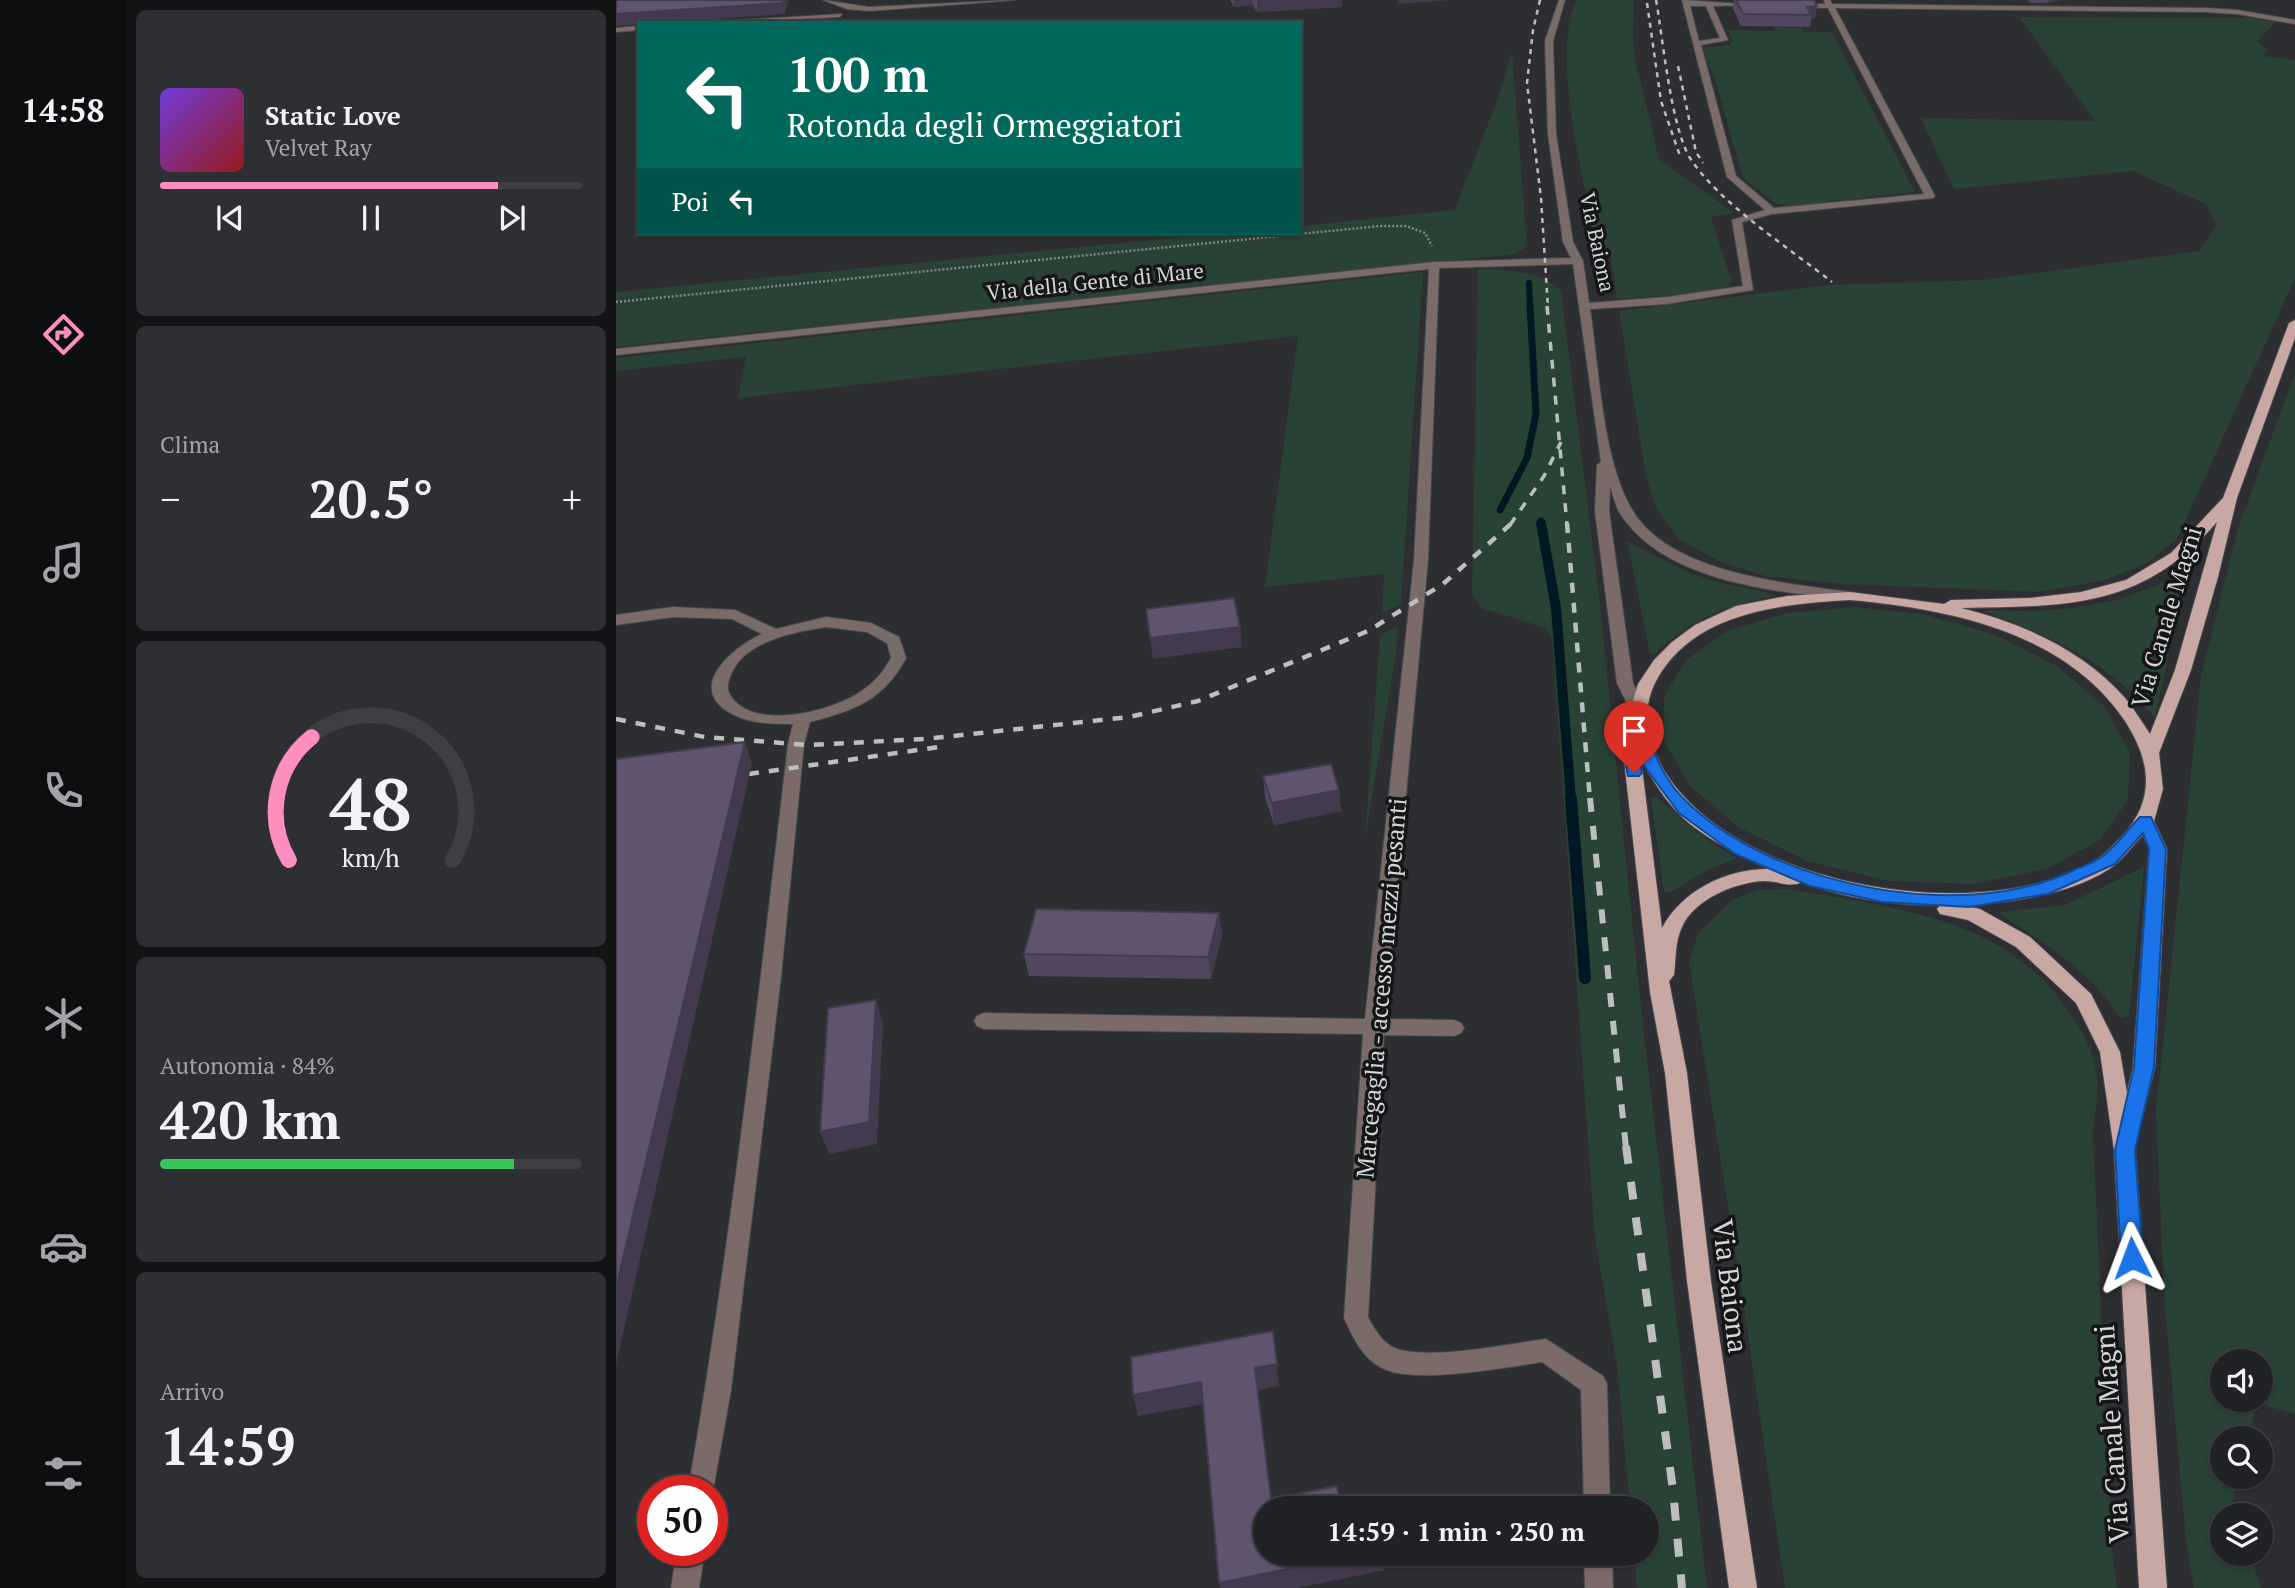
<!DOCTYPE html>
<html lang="it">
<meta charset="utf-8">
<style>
:root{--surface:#212225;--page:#2d2f32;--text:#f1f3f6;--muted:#a2a4a7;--line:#3e3f42;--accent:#fd8ebf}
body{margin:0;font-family:"PT Serif",serif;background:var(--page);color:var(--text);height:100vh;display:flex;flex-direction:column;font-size:26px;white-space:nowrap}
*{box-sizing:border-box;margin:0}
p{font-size:23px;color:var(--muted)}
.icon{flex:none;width:38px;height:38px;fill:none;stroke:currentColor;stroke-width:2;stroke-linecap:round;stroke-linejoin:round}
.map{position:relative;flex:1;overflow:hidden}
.drawer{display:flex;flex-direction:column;gap:10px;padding:10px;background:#121314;width:490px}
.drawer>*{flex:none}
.top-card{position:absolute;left:21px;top:21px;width:665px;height:214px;border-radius:0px;box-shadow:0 2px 5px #0004,0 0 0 2px var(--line);background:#00695c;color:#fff;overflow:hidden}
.buttons{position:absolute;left:1594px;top:1349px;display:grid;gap:14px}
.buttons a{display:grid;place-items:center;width:63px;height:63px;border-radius:50%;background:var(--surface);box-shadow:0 2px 5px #0004,0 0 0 2px var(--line);font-size:35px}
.speed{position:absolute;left:21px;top:1475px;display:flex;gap:14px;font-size:35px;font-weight:700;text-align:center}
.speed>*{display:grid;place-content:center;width:91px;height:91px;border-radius:50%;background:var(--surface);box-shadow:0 2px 5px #0004,0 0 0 2px var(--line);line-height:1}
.speed .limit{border:10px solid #d22;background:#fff;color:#111}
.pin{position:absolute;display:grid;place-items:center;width:60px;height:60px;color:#fff;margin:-72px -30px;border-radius:50% 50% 50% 0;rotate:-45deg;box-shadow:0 0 7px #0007}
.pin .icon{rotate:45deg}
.me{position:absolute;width:77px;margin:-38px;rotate:357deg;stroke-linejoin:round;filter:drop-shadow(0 0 5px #0008)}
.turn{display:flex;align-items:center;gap:24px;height:147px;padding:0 35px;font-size:32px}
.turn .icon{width:91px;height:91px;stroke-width:2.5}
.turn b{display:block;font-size:49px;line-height:60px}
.then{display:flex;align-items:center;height:66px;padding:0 35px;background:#0003;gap:14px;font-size:26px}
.big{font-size:52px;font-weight:700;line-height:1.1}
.drawer .tile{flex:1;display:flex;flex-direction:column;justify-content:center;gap:10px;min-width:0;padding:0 24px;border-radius:10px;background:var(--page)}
.drawer .dial{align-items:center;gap:0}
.dial svg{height:182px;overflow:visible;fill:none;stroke:var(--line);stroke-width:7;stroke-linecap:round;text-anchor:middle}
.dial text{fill:var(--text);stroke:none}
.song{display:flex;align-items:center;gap:21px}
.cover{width:84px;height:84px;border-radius:10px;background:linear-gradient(135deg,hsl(260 70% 55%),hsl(0 70% 35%))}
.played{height:7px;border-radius:4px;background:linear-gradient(90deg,var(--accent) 80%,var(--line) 80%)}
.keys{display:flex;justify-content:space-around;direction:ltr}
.heat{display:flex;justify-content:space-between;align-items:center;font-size:38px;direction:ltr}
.charge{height:10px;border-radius:5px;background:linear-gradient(90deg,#34c759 84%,var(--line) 0)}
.trip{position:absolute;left:637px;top:1496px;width:406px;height:70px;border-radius:35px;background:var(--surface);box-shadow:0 2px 5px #0004,0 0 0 2px var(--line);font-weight:700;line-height:70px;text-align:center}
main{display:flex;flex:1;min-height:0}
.dock{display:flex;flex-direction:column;width:126px;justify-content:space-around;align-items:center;background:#0d0e0f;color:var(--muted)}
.dock .icon{width:49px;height:49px}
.dock .on{color:var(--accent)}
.dock b{font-size:32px;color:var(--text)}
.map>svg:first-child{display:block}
.green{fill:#2a4136;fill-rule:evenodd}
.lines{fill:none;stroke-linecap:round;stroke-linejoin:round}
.stream-far3{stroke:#011822;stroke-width:6}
.stream-far2{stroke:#011822;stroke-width:7}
.stream-far1{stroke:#011822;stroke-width:10}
.stream{stroke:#011822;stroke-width:12}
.minor-casing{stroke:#47494c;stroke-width:2}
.major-casing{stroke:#47494c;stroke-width:2}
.path{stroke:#838588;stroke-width:2.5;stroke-dasharray:2 2;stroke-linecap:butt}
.minor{fill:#7b6b68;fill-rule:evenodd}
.major{fill:#c7a8a2;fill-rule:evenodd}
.rail-far4{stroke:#bcbec0;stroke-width:2.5;stroke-dasharray:5 5;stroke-linecap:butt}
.rail-far3{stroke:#bcbec0;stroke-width:3.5;stroke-dasharray:9 9;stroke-linecap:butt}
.rail-far2{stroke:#bcbec0;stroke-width:4.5;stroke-dasharray:10 10;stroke-linecap:butt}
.rail-far1{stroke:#bcbec0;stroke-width:6;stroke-dasharray:14 14;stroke-linecap:butt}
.rail{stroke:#bcbec0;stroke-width:8;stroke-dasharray:18 18;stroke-linecap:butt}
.wall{fill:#53475f}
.shaded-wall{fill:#433a4d}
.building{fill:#60536e;stroke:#433a4d;stroke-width:2}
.route{fill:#1a73e8;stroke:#114b97;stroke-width:2}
.labels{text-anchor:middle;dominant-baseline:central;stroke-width:7;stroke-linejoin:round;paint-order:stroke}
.far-street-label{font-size:21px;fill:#d4d6d8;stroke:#151618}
.street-label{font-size:24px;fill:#d4d6d8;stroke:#151618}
.near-street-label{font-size:28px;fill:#d4d6d8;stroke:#151618}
</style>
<main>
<nav class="dock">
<b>14:58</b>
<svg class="icon on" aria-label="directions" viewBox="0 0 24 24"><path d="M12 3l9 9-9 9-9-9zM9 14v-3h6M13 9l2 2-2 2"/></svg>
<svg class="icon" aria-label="music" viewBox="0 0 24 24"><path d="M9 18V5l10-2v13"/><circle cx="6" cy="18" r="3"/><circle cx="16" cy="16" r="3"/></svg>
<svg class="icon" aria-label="phone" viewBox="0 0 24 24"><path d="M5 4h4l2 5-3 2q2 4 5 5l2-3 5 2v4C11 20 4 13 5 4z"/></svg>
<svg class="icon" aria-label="climate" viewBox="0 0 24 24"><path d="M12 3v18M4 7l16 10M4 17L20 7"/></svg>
<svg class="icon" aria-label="car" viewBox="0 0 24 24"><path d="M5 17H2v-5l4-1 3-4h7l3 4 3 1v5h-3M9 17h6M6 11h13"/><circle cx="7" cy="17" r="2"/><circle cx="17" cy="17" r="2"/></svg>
<svg class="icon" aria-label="filters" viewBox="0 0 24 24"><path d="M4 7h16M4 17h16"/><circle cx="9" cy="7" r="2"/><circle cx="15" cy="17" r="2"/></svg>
</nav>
<section class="drawer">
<div class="tile">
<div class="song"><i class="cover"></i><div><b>Static Love</b><p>Velvet Ray</p></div></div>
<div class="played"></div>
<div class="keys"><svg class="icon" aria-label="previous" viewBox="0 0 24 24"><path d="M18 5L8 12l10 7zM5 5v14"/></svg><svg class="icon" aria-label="pause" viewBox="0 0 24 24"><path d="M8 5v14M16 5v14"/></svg><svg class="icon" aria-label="next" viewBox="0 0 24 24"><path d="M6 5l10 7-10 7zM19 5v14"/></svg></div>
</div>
<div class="tile"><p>Clima</p>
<div class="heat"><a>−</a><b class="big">20.5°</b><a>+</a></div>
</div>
<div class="tile dial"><svg viewBox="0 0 100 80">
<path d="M14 69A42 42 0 1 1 86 69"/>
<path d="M14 69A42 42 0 0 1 24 15" stroke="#fd8ebf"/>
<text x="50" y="56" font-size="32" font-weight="700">48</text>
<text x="50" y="72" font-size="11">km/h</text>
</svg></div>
<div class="tile"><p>Autonomia · 84%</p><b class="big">420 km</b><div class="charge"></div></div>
<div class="tile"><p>Arrivo</p><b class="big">14:59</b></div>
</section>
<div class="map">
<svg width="1679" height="1588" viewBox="0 0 1679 1588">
<rect width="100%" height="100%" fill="#2c2e31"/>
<path class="green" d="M 960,0 L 1018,0 L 1017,38 L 1019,58 L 1043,159 L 1118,213 L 1095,217 L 1115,279 L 1114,286 L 1070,294 L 1001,299 L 994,251 L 978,237 C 967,171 935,61 960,0 Z
M 1403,17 L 1632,18 L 1659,22 L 1641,42 L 1651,49 L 1648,56 L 1679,60 L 1679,278 L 1561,539 L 1529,564 L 1489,580 L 1423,592 L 1225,584 L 1149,576 L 1105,562 L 1064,540 L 1040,508 L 1030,476 L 1003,311 L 1213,285 L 1367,280 L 1583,251 L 1600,226 L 1590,204 L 1517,171 L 1338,189 L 1305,118 L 1479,121 Z
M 1158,27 L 1186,28 L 1187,32 L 1216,32 L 1299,192 L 1173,206 L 1161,204 L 1127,178 L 1099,79 L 1085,48 L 1114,45 L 1116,41 L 1113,30 L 1158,31 Z
M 896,51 L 911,246 L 900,254 L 0,347 L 0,292 L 610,233 L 684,233 L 684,226 L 839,210 L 883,95 Z
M 862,269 C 889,270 926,270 945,291 L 984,604 L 1023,988 L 1091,1588 L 1021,1588 L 1018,1554 L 1031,1554 L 1031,1508 L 1014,1508 L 1001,1365 L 979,1238 L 936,638 L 929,628 L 866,608 L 856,596 Z
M 807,272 L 785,604 L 766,614 L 768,574 L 649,587 L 682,336 L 122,398 L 130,357 L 0,371 L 0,358 Z
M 1679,373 L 1679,1414 L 1641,1403 L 1632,1438 L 1606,1438 L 1606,1477 L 1622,1477 L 1616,1503 L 1620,1515 L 1606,1516 L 1606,1554 L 1634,1554 L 1645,1588 L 1578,1588 L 1570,1541 L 1548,1295 L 1540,1111 L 1585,676 L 1621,531 ZM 1606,1362 L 1645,1362 L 1645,1400 L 1606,1400 Z
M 1011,541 L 1065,569 L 1094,580 L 1157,594 L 1155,597 C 1108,606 1071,621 1038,655 L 1034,653 Z
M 1571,570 L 1539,718 C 1492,661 1435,636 1367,611 C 1385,609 1403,612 1421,611 C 1478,608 1522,598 1571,570 Z
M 1239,607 L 1310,615 L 1380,635 L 1441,666 L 1488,706 L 1514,752 L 1512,800 L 1484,840 L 1430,869 L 1356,884 L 1273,881 L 1191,861 L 1122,827 L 1073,785 L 1048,740 L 1048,697 L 1070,660 L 1113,630 L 1171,613 Z
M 782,625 L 781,648 L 749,839 L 764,636 Z
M 1035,797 L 1041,797 C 1067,820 1090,842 1121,858 L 1088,872 L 1055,892 L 1048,893 Z
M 1528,867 L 1513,1016 L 1504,1018 C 1477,974 1428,942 1385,915 L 1384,912 L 1449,905 Z
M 1171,889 C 1274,907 1388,916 1451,1009 C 1465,1029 1476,1046 1480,1071 C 1484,1090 1478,1115 1477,1134 L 1496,1550 L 1501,1588 L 1169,1588 L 1127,1301 L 1073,962 L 1082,933 L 1116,900 L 1141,890 Z"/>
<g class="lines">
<path class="stream-far3" d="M 913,283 L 914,308"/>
<path class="stream-far2" d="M 884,510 L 911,458 L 920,414 L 914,306
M 925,521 L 926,525"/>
<path class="stream-far1" d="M 925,523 L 940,608 L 955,800"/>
<path class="stream" d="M 955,798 L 969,978"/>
<defs>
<path id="minor" d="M 207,0 L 253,7 L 399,0 L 253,11 L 231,9 Z
M 943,0 L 949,0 L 937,41 L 940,134 L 957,242 L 967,261 L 973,303 L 1051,297 L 1127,286 L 1116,220 L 1149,210 L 1111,177 L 1066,0 L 1142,5 L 1097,6 L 1112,40 L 1085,45 L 1120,176 L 1158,208 L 1308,194 L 1212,8 L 1178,7 L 1176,4 L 1209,4 L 1208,0 L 1214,0 L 1216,4 L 1589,8 L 1621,10 L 1679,20 L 1679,24 L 1621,14 L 1589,12 L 1219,8 L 1319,196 L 1317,198 L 1156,214 L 1126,222 L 1137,290 L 1051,304 L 974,309 C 983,368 986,457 1015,508 C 1051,573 1169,583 1234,592 L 1241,596 L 1234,600 C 1159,591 1048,583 1003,512 C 999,504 997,495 994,486 L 993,511 L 1017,683 L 1029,709 L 1027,712 L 1015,712 L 1001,683 L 979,511 L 981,465 L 985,462 L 957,264 L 823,268 L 812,560 L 769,1019 L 838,1020 L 845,1023 L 848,1028 L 845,1033 L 838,1036 L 768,1035 L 752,1317 C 758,1329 768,1345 781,1349 C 818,1360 891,1344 930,1339 L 987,1376 L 991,1384 L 994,1508 L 968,1508 L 965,1390 L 926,1362 C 891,1367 796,1385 766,1368 C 746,1358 737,1337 728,1318 L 747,1034 L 368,1029 L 361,1026 L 358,1021 L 361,1016 L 368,1013 L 749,1019 L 798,560 L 813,269 L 0,355 L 0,349 L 818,262 L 955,258 L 947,242 L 932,134 L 929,41 ZM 1074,6 L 1090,6 L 1104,38 L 1083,41 Z
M 226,14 L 224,17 L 103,23 L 106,21 Z
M 23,26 L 23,30 L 0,32 L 0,28 Z
M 57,607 L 119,610 L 160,629 L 210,617 L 255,623 L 283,637 L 290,658 C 268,700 237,711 194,722 L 188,744 L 165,977 L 115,1390 L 96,1496 L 96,1491 L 72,1491 C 115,1244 143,993 172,744 L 177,724 C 157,724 137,724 118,715 C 67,690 115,648 146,634 L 116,619 L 57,617 L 0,625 L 0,615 ZM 210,627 L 251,632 L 271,643 L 275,658 C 267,672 260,681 247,690 C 219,711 141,731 116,698 C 111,692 111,684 114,677 C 126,641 178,632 210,627 Z
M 61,1550 L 89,1550 L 83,1588 L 55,1588 Z
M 968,1554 L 996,1554 L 997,1588 L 969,1588 Z"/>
<path id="major" d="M 1679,320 L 1679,338 L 1621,498 L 1602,577 L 1575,670 L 1543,753 L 1547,789 L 1538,821 L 1551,849 L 1539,1067 L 1519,1145 L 1551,1588 L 1523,1588 L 1498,1150 L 1484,1052 L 1460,1003 L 1400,947 L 1352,920 L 1324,914 L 1321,909 L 1324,905 C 1278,906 1228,898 1186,882 C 1174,888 1162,881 1149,881 C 1120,882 1078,899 1066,927 C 1059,941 1060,959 1058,975 L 1053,981 L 1071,1073 L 1095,1281 L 1141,1588 L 1113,1588 L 1071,1281 L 1049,1073 L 1034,992 L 1007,751 L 1015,722 L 1015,707 L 1022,684 L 1038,660 L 1056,642 L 1079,625 L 1120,606 L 1171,596 L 1234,592 L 1328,604 L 1335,600 L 1413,598 L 1465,592 L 1510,580 L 1555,553 L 1607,498 L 1673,323 ZM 1601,522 L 1559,670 L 1534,734 C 1526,722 1518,709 1509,698 C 1467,650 1406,623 1345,608 C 1452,606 1526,609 1601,522 ZM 1234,600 C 1334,609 1449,632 1509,721 C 1535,761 1540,800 1506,836 C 1497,845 1489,855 1478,861 C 1364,928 1121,887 1049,772 C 1033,745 1024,713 1039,683 C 1075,612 1165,604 1234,600 ZM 1025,760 C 1036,778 1047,798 1063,814 C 1087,838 1122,854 1152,869 C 1109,869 1066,891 1046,928 ZM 1527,835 L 1533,849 L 1517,1067 L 1511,1093 L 1504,1052 L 1475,994 L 1414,937 L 1364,909 L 1344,905 C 1390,904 1464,894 1501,863 C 1510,855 1518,844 1527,835 Z"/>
</defs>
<use href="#minor" class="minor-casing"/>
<use href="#major" class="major-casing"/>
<path class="path" d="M 0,302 L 764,226 L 790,226 L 809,233 L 816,246"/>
<use href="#minor" class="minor"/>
<use href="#major" class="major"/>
<path class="rail-far4" d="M 924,0 L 917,30 L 911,83 L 925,198 L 932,308
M 1040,0 C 1047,39 1055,127 1074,158 C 1103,203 1173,248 1216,282
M 1031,3 L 1045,101 L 1064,156
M 1062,66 L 1080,152 L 1087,163"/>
<path class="rail-far3" d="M 931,306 L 951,525
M 894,525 L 928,476 L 945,442"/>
<path class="rail-far2" d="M 951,523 L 974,800
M 0,719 L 89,737 L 192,745 L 309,739 L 513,717 L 582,701 L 752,631 L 827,584 L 896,523
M 133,774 L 330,746"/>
<path class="rail-far1" d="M 974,798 L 1010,1148"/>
<path class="rail" d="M 1010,1146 L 1057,1490 L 1066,1588"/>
</g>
<path class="wall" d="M 614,0 L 726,0 L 726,7 L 641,12 L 637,5 L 618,7 Z
M 1118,0 L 1198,0 L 1201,6 L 1199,18 L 1195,19 L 1194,27 L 1125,26 L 1117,9 Z
M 1411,0 L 1443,0 L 1431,3 L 1414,3 Z
M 647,776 L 723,790 L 725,811 L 658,825 L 649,797 Z
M 603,913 L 606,935 L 595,979 L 413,976 L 408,954 Z"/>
<path class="shaded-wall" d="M 172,0 L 169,14 L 45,23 L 23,23 L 23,24 L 0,26 L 0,14 Z
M 618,0 L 636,0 L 637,5 L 618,7 Z
M 641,0 L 726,0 L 726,7 L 641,12 Z
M 782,0 L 834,0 L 782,4 Z
M 1432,0 L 1443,0 L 1431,3 Z
M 1201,6 L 1199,18 L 1195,19 L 1195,15 L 1191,7 Z
M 624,627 L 626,647 L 537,659 L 534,638 Z
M 129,742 L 136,763 L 0,1365 L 0,1288 Z
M 723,790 L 725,811 L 658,825 L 656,803 Z
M 603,913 L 606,935 L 595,979 L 592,957 Z
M 260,1000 L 267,1022 L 261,1144 L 213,1154 L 204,1132 Z
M 661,1364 L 663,1386 L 642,1390 L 639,1368 Z
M 585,1382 L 589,1404 L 522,1416 L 517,1395 Z
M 744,1554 L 768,1554 L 769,1570 L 681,1588 L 604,1588 L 603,1583 Z"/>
<path class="building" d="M 0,0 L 167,0 L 166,3 L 0,14 Z
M 1120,0 L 1198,0 L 1201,6 L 1191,7 L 1195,15 L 1127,14 Z
M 618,598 L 624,627 L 534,638 L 530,609 Z
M 129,742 L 0,1288 L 0,759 Z
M 715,764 L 723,790 L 656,803 L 647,776 Z
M 420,909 L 603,913 L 592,957 L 408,954 Z
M 260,1000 L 253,1122 L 204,1132 L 212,1008 Z
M 657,1331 L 661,1364 L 639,1368 L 655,1499 L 721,1486 L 725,1508 L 649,1508 L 649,1554 L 744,1554 L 603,1583 L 585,1382 L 517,1395 L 515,1357 Z"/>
<path class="route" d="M 1021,714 L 1028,719 C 1038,754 1046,780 1075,806 C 1164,887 1344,922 1454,872 C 1464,867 1478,863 1487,856 C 1501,845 1512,829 1524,817 L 1535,817 L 1550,849 L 1538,1067 L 1519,1150 L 1527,1258 L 1523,1264 L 1516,1267 L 1508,1264 L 1505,1258 L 1499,1150 L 1518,1067 L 1533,849 L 1527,833 L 1499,864 L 1432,894 L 1353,907 L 1266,902 L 1194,886 L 1119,854 L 1063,813 L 1024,760 L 1026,773 L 1023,776 L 1012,776 L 1007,751 L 1013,719 Z"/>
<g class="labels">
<g class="far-street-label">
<text transform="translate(982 242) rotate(78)">Via Baiona</text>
<text transform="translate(479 281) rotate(-6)">Via della Gente di Mare</text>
</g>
<g class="street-label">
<text transform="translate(1550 617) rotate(-73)">Via Canale Magni</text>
<text transform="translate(765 988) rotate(-85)">Marcegaglia - accesso mezzi pesanti</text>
</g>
<g class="near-street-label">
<text transform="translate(1115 1286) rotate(83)">Via Baiona</text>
<text transform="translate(1495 1434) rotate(-94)">Via Canale Magni</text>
</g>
</g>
</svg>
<div class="buttons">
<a><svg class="icon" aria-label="sound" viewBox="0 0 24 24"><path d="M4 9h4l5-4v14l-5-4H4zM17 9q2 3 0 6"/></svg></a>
<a><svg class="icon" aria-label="search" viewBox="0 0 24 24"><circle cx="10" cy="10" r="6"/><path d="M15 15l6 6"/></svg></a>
<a><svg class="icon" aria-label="layers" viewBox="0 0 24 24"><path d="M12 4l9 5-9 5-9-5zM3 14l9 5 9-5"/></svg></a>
</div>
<div class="speed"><div class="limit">50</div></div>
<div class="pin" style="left:1018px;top:773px;background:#d93025"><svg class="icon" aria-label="arrive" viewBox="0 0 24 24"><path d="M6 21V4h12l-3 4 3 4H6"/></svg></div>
<svg class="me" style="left:1516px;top:1258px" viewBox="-20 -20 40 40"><path d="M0-17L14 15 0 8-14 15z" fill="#1a73e8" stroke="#fff" stroke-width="4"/></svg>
<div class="trip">14:59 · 1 min · 250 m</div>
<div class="top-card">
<div class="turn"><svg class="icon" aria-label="left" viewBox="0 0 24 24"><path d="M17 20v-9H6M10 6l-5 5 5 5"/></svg><div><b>100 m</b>Rotonda degli Ormeggiatori</div></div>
<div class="then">Poi<svg class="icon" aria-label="left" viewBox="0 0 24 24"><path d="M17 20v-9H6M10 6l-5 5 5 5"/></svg></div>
</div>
</div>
</main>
